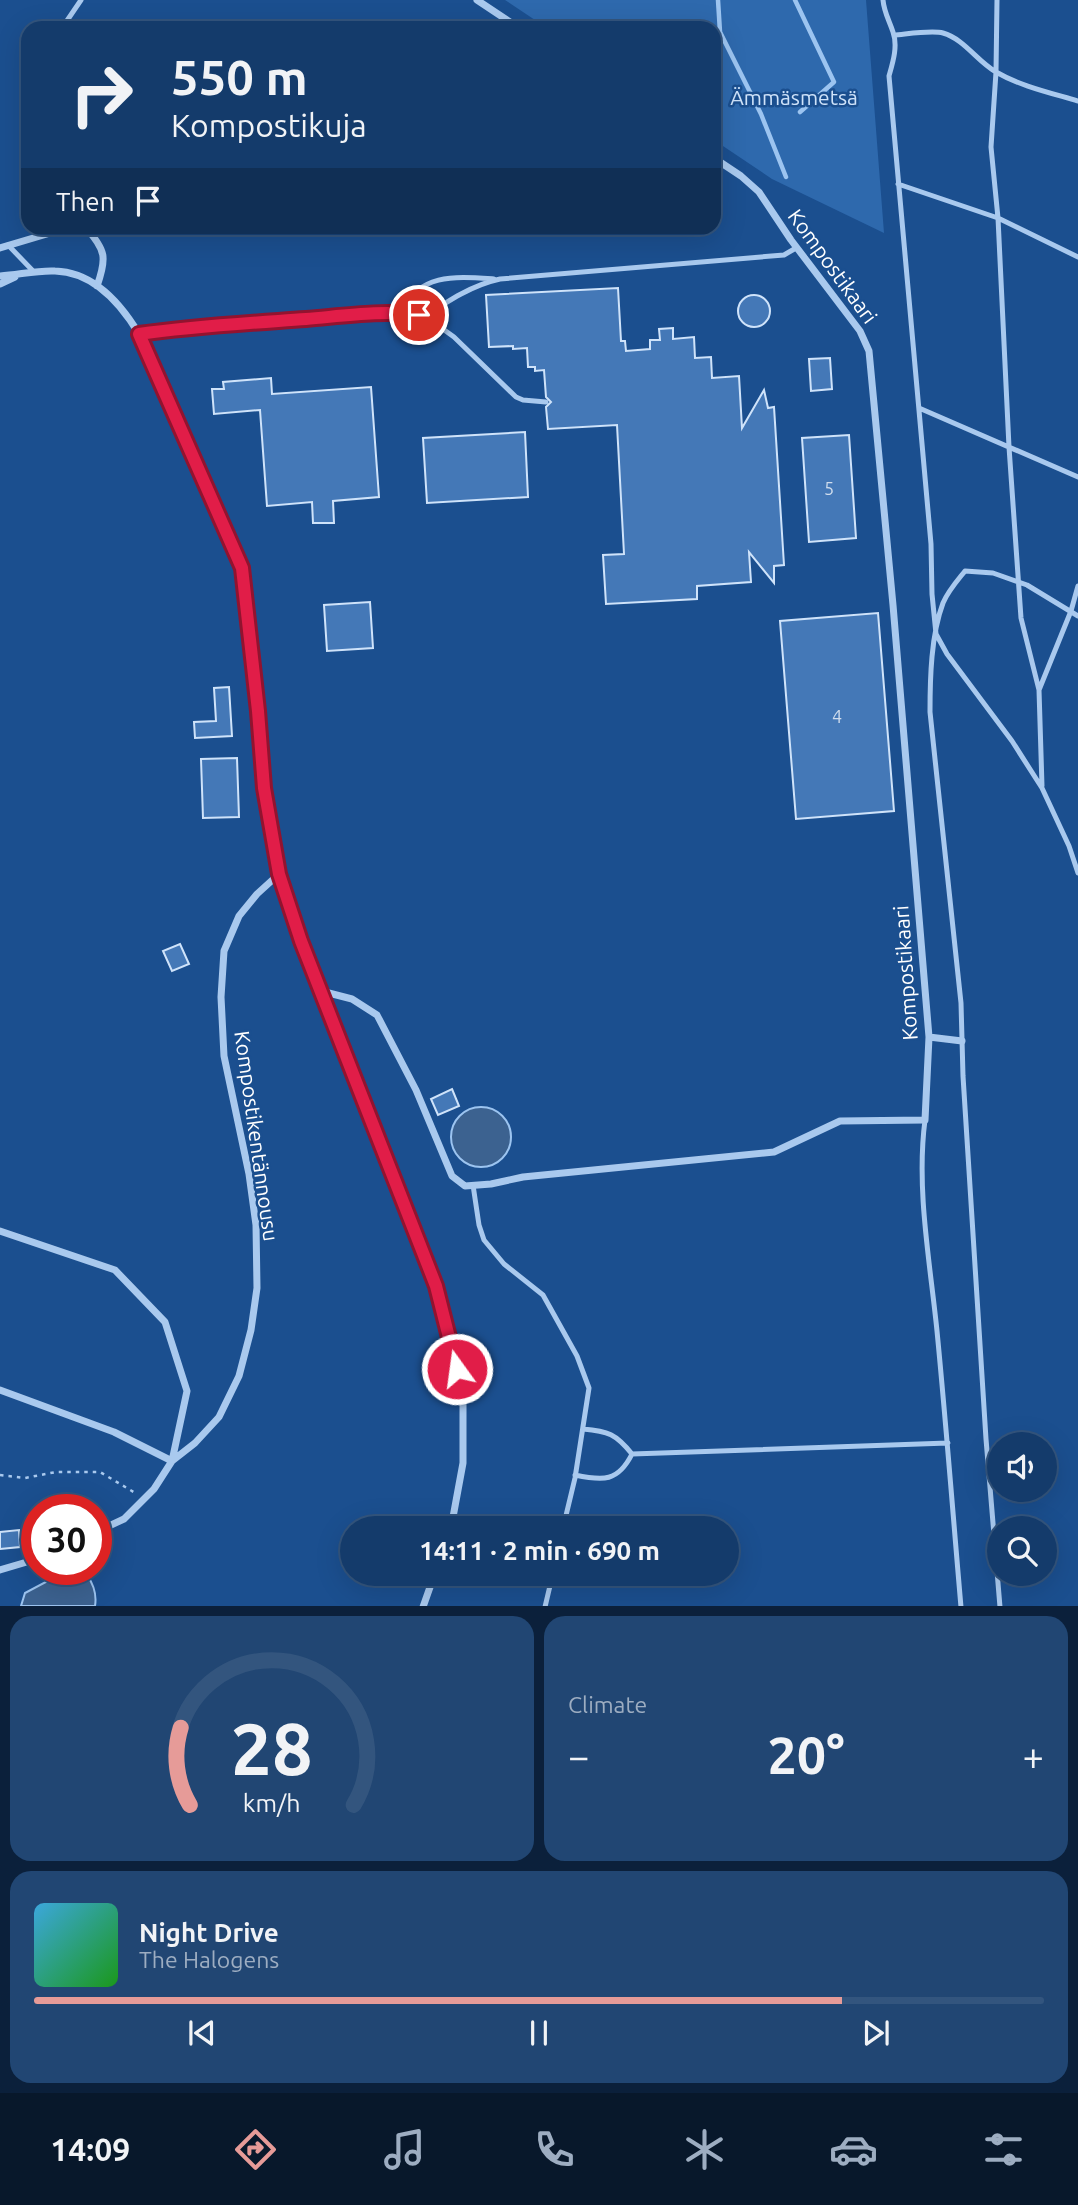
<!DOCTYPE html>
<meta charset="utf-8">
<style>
:root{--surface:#143b6b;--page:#214673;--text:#f1f3f6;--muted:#9dadc1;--line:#33557e;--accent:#e69b98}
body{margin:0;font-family:Ubuntu,sans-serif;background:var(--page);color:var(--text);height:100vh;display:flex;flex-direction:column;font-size:26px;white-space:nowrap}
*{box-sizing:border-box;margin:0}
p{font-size:23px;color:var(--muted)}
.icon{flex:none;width:38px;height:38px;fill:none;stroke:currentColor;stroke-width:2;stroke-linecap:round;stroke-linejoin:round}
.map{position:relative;height:1606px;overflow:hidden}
.details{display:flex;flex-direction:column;gap:10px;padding:10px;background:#0b203b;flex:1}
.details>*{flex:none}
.top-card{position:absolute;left:21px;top:21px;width:700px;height:214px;border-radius:21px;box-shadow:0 7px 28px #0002,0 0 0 2px var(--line);background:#143b6b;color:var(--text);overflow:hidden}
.controls{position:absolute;left:987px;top:1432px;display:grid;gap:14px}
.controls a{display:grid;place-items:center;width:70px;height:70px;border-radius:50%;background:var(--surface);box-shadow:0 7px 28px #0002,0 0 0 2px var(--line);font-size:35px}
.speed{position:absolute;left:21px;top:1494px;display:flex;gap:14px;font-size:35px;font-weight:700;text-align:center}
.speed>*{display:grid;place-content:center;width:91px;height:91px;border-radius:50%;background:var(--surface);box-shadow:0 7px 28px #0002,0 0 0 2px var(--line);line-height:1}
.speed .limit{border:10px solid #d22;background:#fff;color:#111}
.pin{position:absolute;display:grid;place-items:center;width:60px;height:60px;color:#fff;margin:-30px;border:4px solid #fff;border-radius:50%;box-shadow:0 2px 7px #0007}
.me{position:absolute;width:77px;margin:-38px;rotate:346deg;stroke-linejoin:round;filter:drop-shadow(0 0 5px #0008)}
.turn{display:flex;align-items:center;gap:24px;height:147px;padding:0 35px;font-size:32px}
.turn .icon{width:91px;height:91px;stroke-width:2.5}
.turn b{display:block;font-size:49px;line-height:60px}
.then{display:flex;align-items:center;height:66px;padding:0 35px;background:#0003;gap:14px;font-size:26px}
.big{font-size:52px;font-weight:600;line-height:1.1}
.details .card{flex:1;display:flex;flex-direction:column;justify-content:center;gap:10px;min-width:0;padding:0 24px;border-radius:21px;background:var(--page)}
.details .dial{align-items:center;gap:0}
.dial svg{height:182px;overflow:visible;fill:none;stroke:var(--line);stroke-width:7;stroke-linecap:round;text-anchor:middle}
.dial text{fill:var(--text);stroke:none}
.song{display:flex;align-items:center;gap:21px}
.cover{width:84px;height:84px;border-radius:10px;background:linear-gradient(135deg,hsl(200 70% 55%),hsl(120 70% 35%))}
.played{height:7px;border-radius:4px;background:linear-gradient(90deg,var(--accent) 80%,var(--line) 80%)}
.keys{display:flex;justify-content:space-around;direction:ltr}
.heat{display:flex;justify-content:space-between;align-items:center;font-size:38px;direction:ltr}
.details .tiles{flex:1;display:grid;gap:10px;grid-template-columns:1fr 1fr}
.card:last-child{grid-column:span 2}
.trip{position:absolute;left:340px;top:1516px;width:399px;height:70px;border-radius:35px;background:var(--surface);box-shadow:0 7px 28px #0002,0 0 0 2px var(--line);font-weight:600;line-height:70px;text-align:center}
.dock{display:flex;height:112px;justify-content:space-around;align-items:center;background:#08182b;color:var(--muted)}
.dock .icon{width:49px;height:49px}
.dock .on{color:var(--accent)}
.dock b{font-size:32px;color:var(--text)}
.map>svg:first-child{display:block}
.green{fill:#2e69ad}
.water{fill:#3c6290;stroke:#9cc4f0;stroke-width:2}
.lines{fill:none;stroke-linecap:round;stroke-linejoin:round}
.stream{stroke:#9cc4f0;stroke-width:4.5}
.building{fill:#4478b7;stroke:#cfe3fa;stroke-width:2}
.path{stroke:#a9c9ee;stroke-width:2.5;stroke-dasharray:3.5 5;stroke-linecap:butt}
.service{stroke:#a9c9ee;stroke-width:5}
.minor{stroke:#a9c9ee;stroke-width:7}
.route-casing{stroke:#92132f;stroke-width:18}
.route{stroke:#e11d48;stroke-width:12}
.labels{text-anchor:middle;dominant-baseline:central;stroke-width:5;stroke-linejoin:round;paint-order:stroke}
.number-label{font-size:18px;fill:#d0dded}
.park-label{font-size:21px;fill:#cfe3fa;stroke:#1b4f8f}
.street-label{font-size:21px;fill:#fff;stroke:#1b4f8f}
</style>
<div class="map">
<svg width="1078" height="1607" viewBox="0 0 1078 1607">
<rect width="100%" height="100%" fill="#1b4f8f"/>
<path class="green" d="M 505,0 L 866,0 L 884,233 L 772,179 L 714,140 L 714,28 L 547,28 Z"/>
<path class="water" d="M451 1137a30 30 0 1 1 60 0a30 30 0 1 1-60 0Z
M 76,1574 L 87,1575 C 94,1585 97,1594 95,1606 L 21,1606 L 25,1593 L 57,1576 Z"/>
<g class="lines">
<path class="stream" d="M 718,0 L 720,32 L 761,114 L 786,177
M 795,0 L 834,82 L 800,112"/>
</g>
<path class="building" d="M 618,288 L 621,341 L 625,341 L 626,351 L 650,349 L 650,340 L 660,340 L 659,329 L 673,328 L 673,339 L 694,337 L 695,358 L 711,357 L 712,378 L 739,376 L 742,428 L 764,390 L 768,408 L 774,407 L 784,565 L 774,566 L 774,583 L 749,552 L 751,582 L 697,586 L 697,599 L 606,604 L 603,555 L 624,554 L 617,425 L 548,429 L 546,407 L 551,402 L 546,397 L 544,370 L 535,371 L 535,367 L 528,367 L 527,348 L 513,349 L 513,346 L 489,347 L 486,295 Z
M738 311a16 16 0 1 1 32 0a16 16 0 1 1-32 0Z
M 830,358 L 832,389 L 811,391 L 809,359 Z
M 271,378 L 272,394 L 371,387 L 379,497 L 333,501 L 334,523 L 313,523 L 312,502 L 267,506 L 260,410 L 214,414 L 212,389 L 224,389 L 223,382 Z
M 525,432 L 528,497 L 427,503 L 423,438 Z
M 849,435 L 856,538 L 809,542 L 802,438 Z
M 370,602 L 373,648 L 327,651 L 324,605 Z
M 878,613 L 894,811 L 796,819 L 780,621 Z
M 229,687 L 232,736 L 195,738 L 194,722 L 216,721 L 214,688 Z
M 237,758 L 239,817 L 203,818 L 201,759 Z
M 180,944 L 189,964 L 172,971 L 163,951 Z
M 452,1089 L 459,1106 L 438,1115 L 431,1099 Z
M 19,1530 L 20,1547 L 0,1549 L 0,1532 Z"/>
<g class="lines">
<path class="path" d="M 0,1475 L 25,1478 L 56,1472 L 100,1472 L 137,1494"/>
<path class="service" d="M 883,0 C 884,12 889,20 893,32 C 898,46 893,62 889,76 L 931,544 L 932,594 L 936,634 L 947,654 L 1012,741 L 1042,788 L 1069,846 L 1078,873
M 997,0 L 996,72 L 991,147 L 998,218 L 1009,447 L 1021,618 L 1039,690
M 62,28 L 81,0
M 894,35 C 907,34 932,30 943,33 C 964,39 977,61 996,72 C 1020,86 1051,93 1078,101
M 898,184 L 998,218 L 1078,257
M 8,245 L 34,272
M 398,313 C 421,273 453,276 494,279
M 424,317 C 448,301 472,285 500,279 L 784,255 L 796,248
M 429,319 L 454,337 L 516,397 L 523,400 L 546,402
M 919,408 L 1078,477
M 1042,786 L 1039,690 L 1071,611 L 1078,586
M 925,1120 C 916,1189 930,1262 937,1331 C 946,1423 953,1515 961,1607
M 473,1185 L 479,1225 L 484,1240 L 504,1264 L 543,1295 L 577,1356 L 589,1388 L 575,1478 L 563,1528
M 583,1429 C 608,1431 616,1434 632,1454 L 948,1443
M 575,1475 C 603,1481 618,1482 632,1454
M 545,1607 L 553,1573
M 1000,1607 L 986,1439 L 963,1076 L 961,1003 L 930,712 C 930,678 931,635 943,603 C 948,591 957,581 965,571 L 993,573 L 1027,585 L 1078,616"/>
<path class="minor" d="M 477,0 L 519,28
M 86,228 C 106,250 107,258 97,286
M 0,248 L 67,228
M 0,276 C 18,275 37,270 55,271 C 94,272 121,304 139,334 L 241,568 L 258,711 L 264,788 L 279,874 L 301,941 L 436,1286 L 463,1403 L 463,1463 L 451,1528
M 0,284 L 15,277
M 139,334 L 172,330 L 402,313 L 429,319
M 321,991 L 352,999 L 377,1015 L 416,1090 L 452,1176 L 465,1186 L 491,1184 L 523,1177 L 774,1152 L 840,1121 L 925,1120 L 929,1037 L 893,605 L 869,351 L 860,331 L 791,240 L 759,192 L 741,176 L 714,158
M 929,1037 L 962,1041
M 0,1231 L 115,1270 L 165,1322 L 187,1391 L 172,1461 L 154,1489 L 124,1519 L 96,1532
M 0,1390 L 114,1432 L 172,1461 L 195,1443 L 219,1417 L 239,1376 L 251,1330 L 257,1288 L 256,1225 L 249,1174 L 224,1056 L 221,997 L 224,951 L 239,916 L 257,894 L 279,874
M 0,1570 L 37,1559
M 423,1607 L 435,1573"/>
</g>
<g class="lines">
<defs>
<path id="route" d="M 419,315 C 382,310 343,316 306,319 C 250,323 194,326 139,334 L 242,568 L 258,711 L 264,788 L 279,874 L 301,941 L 436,1286 L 457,1369"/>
</defs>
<use href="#route" class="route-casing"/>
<use href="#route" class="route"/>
</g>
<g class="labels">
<g class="number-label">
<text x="829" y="488">5</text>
<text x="837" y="716">4</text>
</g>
<g class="park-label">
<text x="794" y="97">Ämmäsmetsä</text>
</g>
<g class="street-label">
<text transform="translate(833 266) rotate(54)">Kompostikaari</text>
<text transform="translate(905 973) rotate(-94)">Kompostikaari</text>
<text transform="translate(257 1136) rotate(82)">Kompostikentännousu</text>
</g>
</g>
</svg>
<div class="controls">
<a><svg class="icon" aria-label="sound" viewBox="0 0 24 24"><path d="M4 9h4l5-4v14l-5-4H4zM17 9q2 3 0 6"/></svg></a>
<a><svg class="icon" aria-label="search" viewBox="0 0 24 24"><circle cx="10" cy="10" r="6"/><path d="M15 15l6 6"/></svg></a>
</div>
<div class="speed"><div class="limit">30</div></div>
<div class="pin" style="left:419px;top:315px;background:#d93025"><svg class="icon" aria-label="arrive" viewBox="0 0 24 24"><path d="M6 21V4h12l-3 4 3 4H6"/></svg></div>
<svg class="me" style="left:457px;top:1369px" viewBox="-20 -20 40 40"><circle r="17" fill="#e11d48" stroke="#fff" stroke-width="3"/><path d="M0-11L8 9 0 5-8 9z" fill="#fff"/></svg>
<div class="trip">14:11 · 2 min · 690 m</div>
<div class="top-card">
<div class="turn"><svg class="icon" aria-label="right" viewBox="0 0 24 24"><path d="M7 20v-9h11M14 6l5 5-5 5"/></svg><div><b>550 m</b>Kompostikuja</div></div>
<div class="then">Then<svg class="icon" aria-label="arrive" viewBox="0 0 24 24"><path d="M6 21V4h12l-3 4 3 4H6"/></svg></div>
</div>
</div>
<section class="details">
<div class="tiles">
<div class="card dial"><svg viewBox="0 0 100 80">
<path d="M14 69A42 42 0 1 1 86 69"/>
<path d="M14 69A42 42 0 0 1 10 35" stroke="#e69b98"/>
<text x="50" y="56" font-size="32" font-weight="700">28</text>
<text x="50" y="72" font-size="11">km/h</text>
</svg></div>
<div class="card"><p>Climate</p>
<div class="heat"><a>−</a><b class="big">20°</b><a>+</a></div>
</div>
<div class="card">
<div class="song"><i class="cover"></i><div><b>Night Drive</b><p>The Halogens</p></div></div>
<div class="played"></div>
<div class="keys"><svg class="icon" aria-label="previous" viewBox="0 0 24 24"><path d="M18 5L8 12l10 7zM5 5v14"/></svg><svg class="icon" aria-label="pause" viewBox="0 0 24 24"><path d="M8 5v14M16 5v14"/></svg><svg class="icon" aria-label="next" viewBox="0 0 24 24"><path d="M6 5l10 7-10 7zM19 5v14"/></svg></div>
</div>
</div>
</section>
<nav class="dock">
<b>14:09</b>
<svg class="icon on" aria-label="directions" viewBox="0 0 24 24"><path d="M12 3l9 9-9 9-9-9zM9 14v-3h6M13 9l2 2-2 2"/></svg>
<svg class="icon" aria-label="music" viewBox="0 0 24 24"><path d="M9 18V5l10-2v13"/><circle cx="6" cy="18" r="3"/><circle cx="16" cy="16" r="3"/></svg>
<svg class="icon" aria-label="phone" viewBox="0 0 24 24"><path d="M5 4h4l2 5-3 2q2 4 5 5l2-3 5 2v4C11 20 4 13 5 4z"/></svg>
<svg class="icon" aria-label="climate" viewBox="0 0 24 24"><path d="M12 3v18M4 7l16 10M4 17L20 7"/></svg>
<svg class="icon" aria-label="car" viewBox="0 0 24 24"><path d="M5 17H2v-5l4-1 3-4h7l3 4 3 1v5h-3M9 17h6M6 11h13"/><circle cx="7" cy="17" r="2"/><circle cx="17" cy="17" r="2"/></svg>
<svg class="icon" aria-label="filters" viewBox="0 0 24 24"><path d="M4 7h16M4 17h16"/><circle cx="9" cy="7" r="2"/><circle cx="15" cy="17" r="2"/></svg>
</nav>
